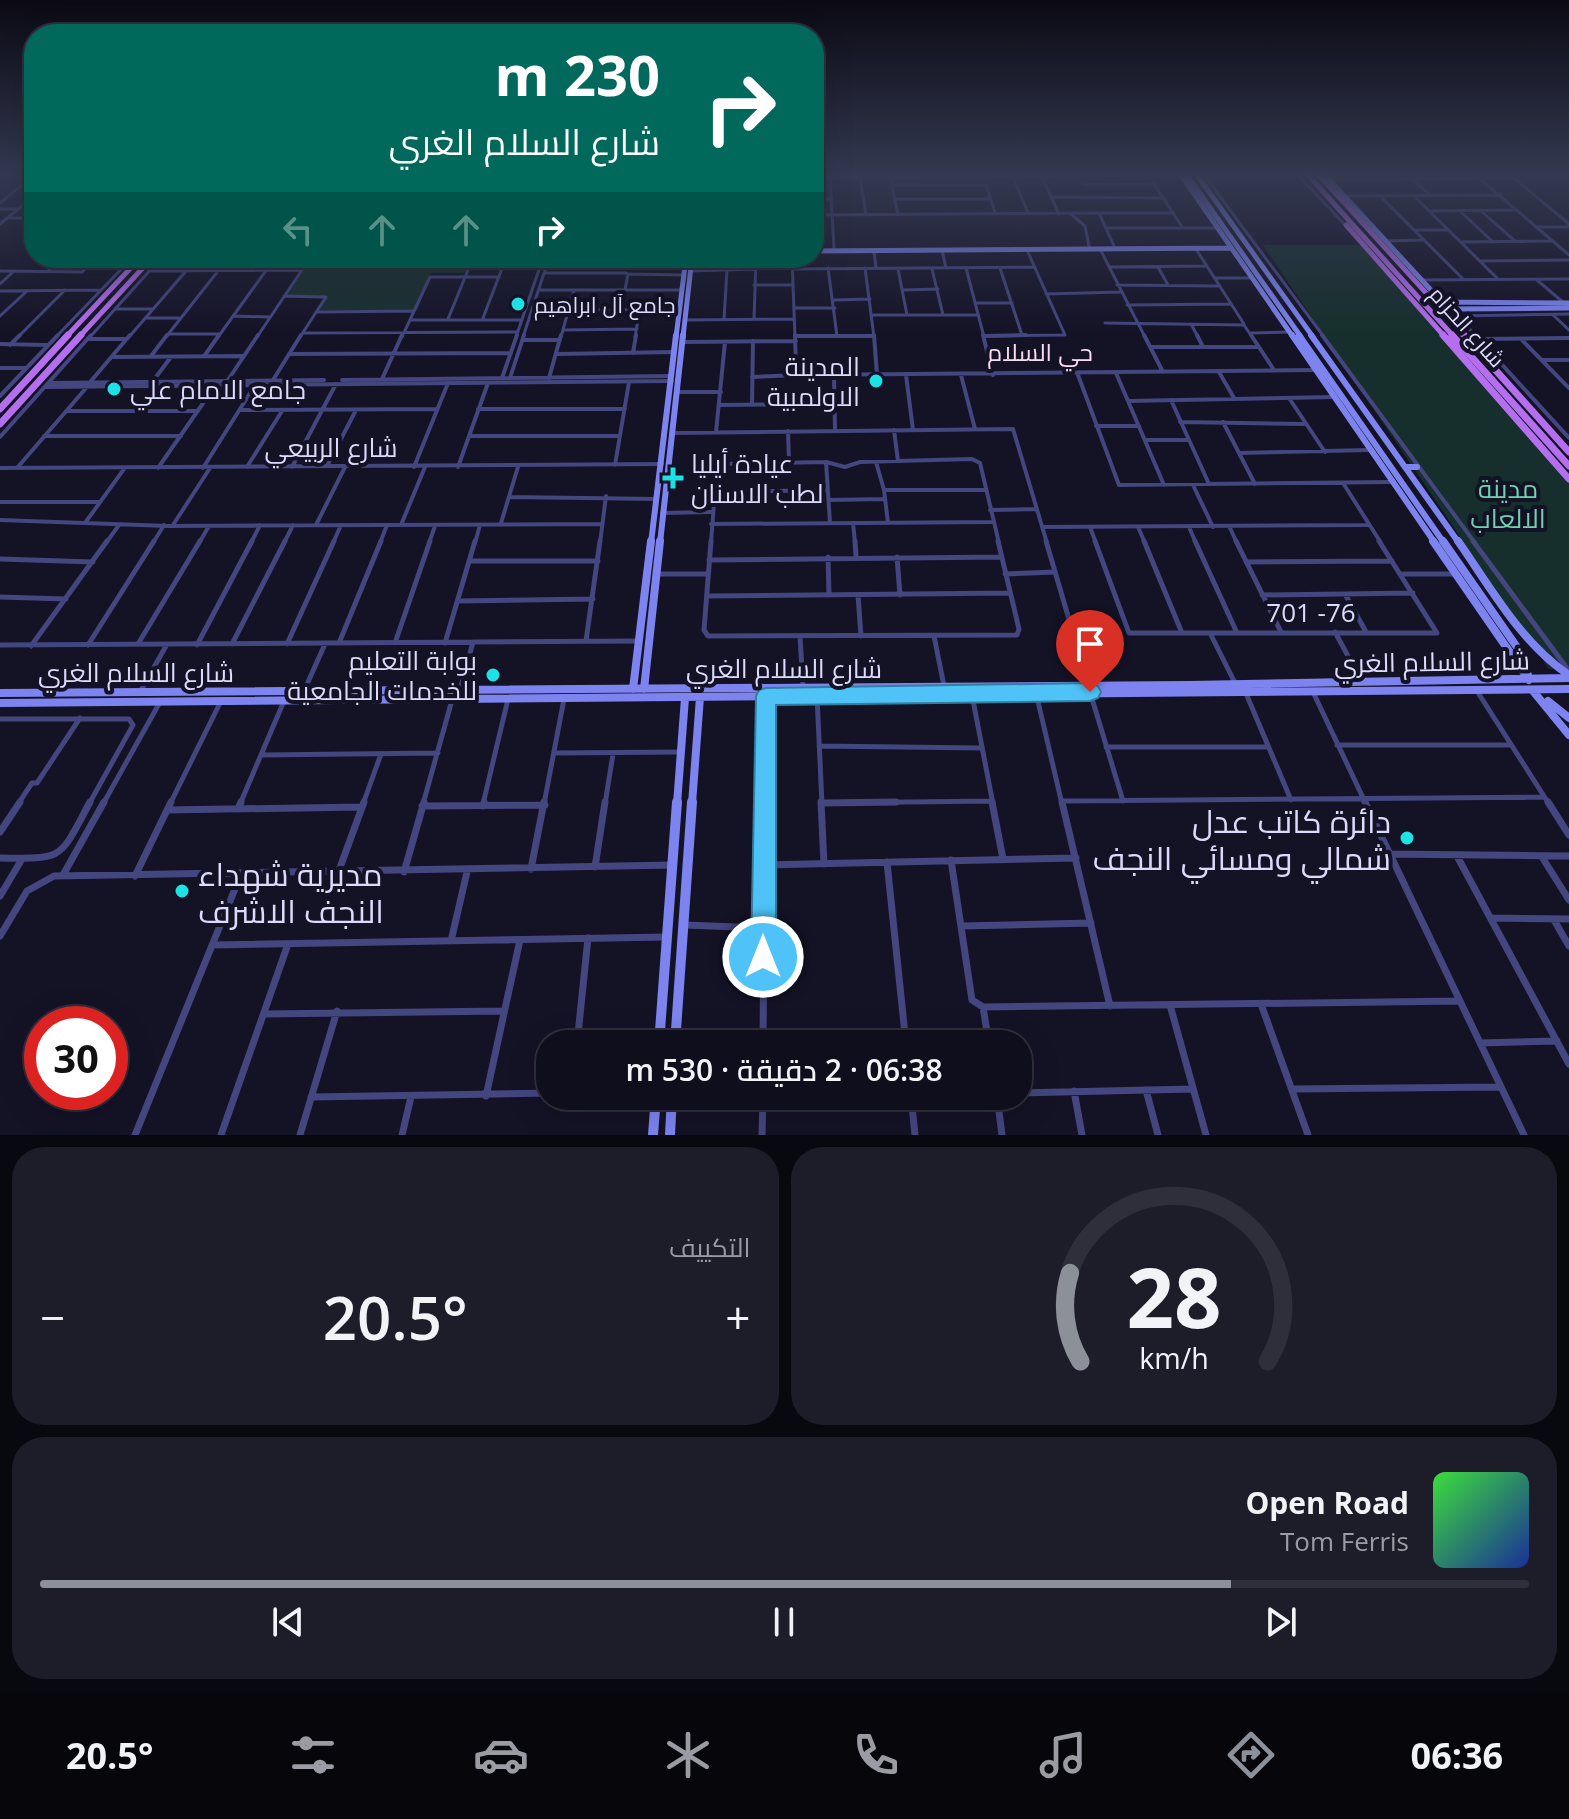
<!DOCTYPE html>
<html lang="ar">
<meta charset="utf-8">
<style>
:root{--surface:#0f0e1c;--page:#1d1c29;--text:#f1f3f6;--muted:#9b9ca3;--line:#2f2e3b;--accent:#8c9099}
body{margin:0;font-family:"Open Sans",Cairo,sans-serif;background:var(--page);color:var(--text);direction:rtl;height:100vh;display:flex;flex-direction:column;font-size:30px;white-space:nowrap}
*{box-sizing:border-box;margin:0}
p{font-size:26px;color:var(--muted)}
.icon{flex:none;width:44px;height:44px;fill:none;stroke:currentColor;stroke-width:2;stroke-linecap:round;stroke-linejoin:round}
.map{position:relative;height:1135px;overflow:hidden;direction:ltr}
.drawer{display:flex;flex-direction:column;gap:12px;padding:12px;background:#08080f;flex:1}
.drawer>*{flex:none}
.hud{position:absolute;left:24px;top:24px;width:800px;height:244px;border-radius:32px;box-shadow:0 8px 32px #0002,0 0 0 2px var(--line);direction:rtl;background:#00695c;color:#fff;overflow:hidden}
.speed{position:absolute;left:24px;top:1006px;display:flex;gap:16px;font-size:40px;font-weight:700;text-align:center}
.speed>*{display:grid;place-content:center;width:104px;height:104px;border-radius:50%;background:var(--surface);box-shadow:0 8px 32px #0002,0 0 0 2px var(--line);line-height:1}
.speed .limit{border:12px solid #d22;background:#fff;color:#111}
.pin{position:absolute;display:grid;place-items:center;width:68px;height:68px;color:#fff;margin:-82px -34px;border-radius:50% 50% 50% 0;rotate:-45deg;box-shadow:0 0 8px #0007}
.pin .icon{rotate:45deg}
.me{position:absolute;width:88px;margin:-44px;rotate:0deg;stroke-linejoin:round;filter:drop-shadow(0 0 6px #0008)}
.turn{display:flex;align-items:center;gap:28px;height:168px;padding:0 32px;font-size:36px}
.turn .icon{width:104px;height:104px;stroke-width:2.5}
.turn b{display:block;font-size:56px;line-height:68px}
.lanes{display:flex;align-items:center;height:76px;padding:0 32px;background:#0003;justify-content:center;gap:40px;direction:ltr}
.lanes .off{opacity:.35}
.big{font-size:60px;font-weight:600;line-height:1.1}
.drawer .tile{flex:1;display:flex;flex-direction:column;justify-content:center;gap:12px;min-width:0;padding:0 28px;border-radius:32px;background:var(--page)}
.drawer .dial{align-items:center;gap:0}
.dial svg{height:208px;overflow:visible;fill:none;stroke:var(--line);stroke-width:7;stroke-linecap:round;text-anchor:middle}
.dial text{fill:var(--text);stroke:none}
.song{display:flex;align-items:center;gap:24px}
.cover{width:96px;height:96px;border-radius:12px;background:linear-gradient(135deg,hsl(120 70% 55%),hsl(230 70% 35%))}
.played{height:8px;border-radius:4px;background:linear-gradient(90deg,var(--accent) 80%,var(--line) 80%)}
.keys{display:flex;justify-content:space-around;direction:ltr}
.heat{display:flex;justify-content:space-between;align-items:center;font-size:44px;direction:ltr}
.drawer .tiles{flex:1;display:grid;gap:12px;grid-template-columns:1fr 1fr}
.tile:last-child{grid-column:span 2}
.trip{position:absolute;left:536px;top:1030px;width:496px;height:80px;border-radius:32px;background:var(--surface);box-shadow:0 8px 32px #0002,0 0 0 2px var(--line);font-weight:600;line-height:80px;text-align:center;direction:rtl}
.dock{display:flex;height:128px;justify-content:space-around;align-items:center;background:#06060b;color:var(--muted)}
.dock .icon{width:56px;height:56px}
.dock .selected{color:var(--accent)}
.dock b{font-size:36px;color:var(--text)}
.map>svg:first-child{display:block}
.green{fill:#162f2c}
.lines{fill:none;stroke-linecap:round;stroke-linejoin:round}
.street-far3{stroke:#43467f;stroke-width:3}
.street-far2{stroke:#43467f;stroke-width:4}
.street-far1{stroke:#43467f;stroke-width:5}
.street{stroke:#43467f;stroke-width:7}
.secondary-far3{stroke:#7d84f0;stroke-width:5}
.secondary-far2{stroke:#7d84f0;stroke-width:6}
.secondary-far1{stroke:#7d84f0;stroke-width:8}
.secondary{stroke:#7d84f0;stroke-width:10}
.primary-far1{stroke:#b36fee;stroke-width:5}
.primary{stroke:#b36fee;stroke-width:7}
.route{fill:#4fc3f7;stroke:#337fa1;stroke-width:2}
.poi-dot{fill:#1de2e5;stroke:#141225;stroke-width:3}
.labels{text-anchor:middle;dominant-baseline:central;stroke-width:8;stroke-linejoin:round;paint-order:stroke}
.far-poi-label{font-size:22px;fill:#dcdbfb;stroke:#141225;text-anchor:start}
.far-street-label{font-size:22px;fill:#dcdbfb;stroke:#141225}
.far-neighbourhood-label{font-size:24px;fill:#fbddf3;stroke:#141225}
.poi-label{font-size:26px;fill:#dcdbfb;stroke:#141225;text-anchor:end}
.street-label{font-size:26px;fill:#dcdbfb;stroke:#141225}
.park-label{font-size:26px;fill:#6fd3b1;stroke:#141225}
.near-poi-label{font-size:32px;fill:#dcdbfb;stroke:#141225;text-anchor:end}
</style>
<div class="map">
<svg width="1569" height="1135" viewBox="0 0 1569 1135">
<rect width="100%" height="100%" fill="#141225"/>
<path class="green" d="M 1263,245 L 1361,245 L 1569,482 L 1569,669 L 1549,669 L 1543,660 Z
M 310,258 L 473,258 L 466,273 L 431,273 L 417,310 L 318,310 L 326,298 L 284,296 Z"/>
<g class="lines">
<path class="street-far3" d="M 816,175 L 817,178 L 1182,175
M 1204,175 L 1324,337
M 1298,175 L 1346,226
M 860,177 L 866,215
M 890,177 L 898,215
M 1013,177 L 1028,213
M 1042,177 L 1059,214
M 830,178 L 834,248
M 1514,178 L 1569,224
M 1412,179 L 1430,195
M 1480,179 L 1569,255
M 1329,180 L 1514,178
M 1153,182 L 1182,227
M 986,184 L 995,213
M 1083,184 L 1154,184
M 892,185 L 986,185
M 1345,196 L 1500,195
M 1380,196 L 1463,279
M 1414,196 L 1498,279
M 1052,197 L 1163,198
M 814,199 L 832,199
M 895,199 L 990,199
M 0,203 L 34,175
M 0,209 L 16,209
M 1429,211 L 1515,210
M 1460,211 L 1493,242
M 1481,211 L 1515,241
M 1099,213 L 1173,213
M 1071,214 L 1085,226 L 1089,246
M 814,215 L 1099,213 L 1114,246
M 7,218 L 34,218
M 0,224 L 34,196
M 1538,227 L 1569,227
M 1106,228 L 1218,228
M 1415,230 L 1448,230
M 1385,241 L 1422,240
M 1462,242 L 1552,241
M 1100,249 L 1145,337
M 1196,249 L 1244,324
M 942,250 L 946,268
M 874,251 L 876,268
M 792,258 L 795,337
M 1481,261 L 1569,260
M 503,265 L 540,265
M 1109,267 L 1206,266
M 1158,267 L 1168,285
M 828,268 L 837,336
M 865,268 L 874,337
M 966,268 L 984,337
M 1000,268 L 1022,335
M 792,269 L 1035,267
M 898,269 L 907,315
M 932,269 L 943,315
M 230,270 L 239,258
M 0,271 L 82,272 L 96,258
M 48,271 L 62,258
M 151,271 L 302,270
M 690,271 L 755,269
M 544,273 L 625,273 L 628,274 L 625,290
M 628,274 L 684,275
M 1215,278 L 1252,278
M 1422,280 L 1569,279
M 1537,280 L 1564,303
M 0,284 L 13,272
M 754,285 L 793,285
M 1117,285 L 1219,286
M 539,290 L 682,290
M 903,290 L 938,289
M 0,291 L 101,290
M 1046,294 L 1120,292
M 284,296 L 325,297
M 834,300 L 870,299
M 975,303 L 1012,303
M 1127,305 L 1231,304
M 794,308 L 835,308
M 115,309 L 153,309
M 569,310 L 680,309
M 317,312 L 414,311
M 873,315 L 978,315
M 1553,315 L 1569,330
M 0,316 L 26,292
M 233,316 L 269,317
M 145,318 L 179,318
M 483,318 L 506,258
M 448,319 L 473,258
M 724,319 L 727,270
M 754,319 L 756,258
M 410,320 L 522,320
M 685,320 L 794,319
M 1105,323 L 1244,325 L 1252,337
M 1191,324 L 1198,337
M 563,330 L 637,329
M 303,333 L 518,332
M 1250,333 L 1288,332
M 168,334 L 219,334
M 795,336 L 874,336
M 985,336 L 1065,335 L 1027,250
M 18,337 L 65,290
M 56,337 L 132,258
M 90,337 L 161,258
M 129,337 L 186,271
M 166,337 L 218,271
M 218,337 L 275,258
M 257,337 L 310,258
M 300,337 L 326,297
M 402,337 L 430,277 L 499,277
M 516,337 L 543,258
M 523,337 L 549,258
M 561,337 L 574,290
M 635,337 L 640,309
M 1477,337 L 1457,316 L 1569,314"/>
<path class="street-far2" d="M 795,335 L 796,371 L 802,375 L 1314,370
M 874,335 L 877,375
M 983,335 L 993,375
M 1144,335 L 1163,372
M 1197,335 L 1203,347
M 1251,335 L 1274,370
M 1322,335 L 1475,543
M 1475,335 L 1569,438
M 795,336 L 874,336
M 985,336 L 1026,335
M 89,339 L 127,339
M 1479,339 L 1569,338
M 523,340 L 560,340
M 1522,340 L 1569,388
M 682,342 L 796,341
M 0,344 L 47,345
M 10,345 L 20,335
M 1150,347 L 1258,347
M 633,353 L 636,335
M 289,354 L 511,353
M 557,354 L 675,352
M 205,355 L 219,335
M 151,356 L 167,335
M 113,357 L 243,356
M 1543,360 L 1569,360
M 0,368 L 26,368
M 1219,372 L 1234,398
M 1116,373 L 1164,485
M 834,375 L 835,430
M 906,375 L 913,430
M 961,375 L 975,429
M 1078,375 L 1119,485 L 1391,482
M 752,377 L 799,375
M 502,378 L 517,335
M 510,378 L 524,335
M 549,378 L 561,335
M 382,379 L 402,335
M 228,380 L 258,335
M 273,380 L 301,335
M 342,380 L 672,376
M 91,381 L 130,335
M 153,381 L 171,357
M 49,383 L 324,380
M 45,387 L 672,381
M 677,392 L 721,392
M 0,396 L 58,335
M 1289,398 L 1325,452
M 1171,400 L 1209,484
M 1128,401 L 1333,397
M 719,405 L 835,404
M 752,405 L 753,341
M 478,409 L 625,409
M 240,410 L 437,409
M 66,411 L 198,411
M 1180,422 L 1306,424
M 1223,422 L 1255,484
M 1096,426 L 1139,426
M 894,430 L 898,461
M 788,431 L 789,462
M 716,432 L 725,342
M 672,433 L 1013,429 L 1047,543
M 44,436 L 181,436
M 469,436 L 620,436
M 0,437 L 91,335
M 1145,440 L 1188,440
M 1239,453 L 1369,450
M 826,462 L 830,523
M 876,462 L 884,490 L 888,523
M 615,465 L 629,382
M 327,466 L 355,412
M 247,467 L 282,411
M 292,467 L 336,384
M 414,467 L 448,383
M 458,467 L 488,383
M 0,468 L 662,464
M 17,468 L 87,387
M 158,468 L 215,386
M 203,468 L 255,385
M 1343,483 L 1381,543
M 1193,485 L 1213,527
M 884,490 L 985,490
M 712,492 L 828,490
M 509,497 L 657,499
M 829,500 L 885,499
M 0,502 L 100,502
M 990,510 L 1037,509
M 662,513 L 711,512
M 0,520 L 168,526 L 602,524
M 85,523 L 124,469
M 501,523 L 518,467
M 853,523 L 855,543
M 711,524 L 992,522
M 173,525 L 210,468
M 316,525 L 345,467
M 401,525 L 425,467
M 1229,526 L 1237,543
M 1042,527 L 1368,525
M 1090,527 L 1096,543
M 1138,527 L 1145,543
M 1189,527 L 1196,543
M 106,543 L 119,525
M 153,543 L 164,525
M 199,543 L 209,526
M 251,543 L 260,525
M 284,543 L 293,525
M 333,543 L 341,525
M 380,543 L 387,525
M 429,543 L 435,526
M 475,543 L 480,525
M 600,543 L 606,496
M 711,543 L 717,464 L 826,462 L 845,467 L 860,462 L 972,459 L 980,463 L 999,543"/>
<path class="street-far1" d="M 711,541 L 704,630 L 708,636 L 1017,635 L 1019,629 L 998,541
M 855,541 L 856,557
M 1046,541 L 1088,684
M 1095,541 L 1129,633 L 1437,633 L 1379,541
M 1144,541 L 1182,633
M 1195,541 L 1237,633
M 1236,541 L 1281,632
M 1473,541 L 1569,671
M 828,557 L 829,595
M 897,557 L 900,595
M 0,559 L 93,562
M 709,560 L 1000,557
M 469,561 L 598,561
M 1246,562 L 1392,561
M 657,574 L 708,574
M 1005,574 L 1055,572
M 1402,574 L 1454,574
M 1345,594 L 1366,632
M 858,595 L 861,636
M 1262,595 L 1413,593
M 707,596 L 1010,593
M 0,597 L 66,599
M 459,601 L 593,599
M 1335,632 L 1362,682
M 1210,633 L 1235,683
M 800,636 L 803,687
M 934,636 L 944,686
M 586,641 L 600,541
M 339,643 L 381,541
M 395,643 L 430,541
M 445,643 L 475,541
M 138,644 L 200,541
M 232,644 L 285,541
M 287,644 L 334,541
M 0,645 L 639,641
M 88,645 L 154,541
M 197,645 L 252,541
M 31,646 L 107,541
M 460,690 L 473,642
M 304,691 L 325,644
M 1245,691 L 1291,800
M 1477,691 L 1549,804
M 140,692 L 166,646
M 1090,692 L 1123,801
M 1313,692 L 1366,804
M 1036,693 L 1062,804
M 972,695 L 993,804
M 817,696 L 822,804
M 0,719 L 129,719 L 133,725 L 89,804
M 1337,745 L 1510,745
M 819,746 L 981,748
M 1106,747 L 1268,747
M 556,753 L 680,752
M 262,755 L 438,753
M 1063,801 L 1544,797
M 821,803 L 992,801
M 18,804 L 32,783 L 37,783 L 80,718
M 103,804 L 160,702
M 170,804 L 221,701
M 240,804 L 284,701
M 363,804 L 381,754
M 423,804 L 452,700
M 483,804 L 508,699
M 544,804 L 564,699
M 605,804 L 613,754
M 765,804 L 766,697"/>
<path class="street" d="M 821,802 L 824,864
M 992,802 L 1003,859
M 1062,802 L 1110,1006
M 1365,802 L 1524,1135
M 1548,802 L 1569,835
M 821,803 L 896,802
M 422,806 L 545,805
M 483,806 L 484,802
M 238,809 L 241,802
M 167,810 L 361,807
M 0,832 L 20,802
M 1389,854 L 1569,856
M 1457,856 L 1569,1064
M 1542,857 L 1569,900
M 0,858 C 66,859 59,859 90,802
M 951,860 L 972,1000 L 983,1007
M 887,862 L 906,1044
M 764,865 L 1076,858
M 595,867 L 605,802
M 531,869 L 544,802
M 404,872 L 424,802
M 338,873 L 364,802
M 63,875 L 104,802
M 135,876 L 171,802
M 0,896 L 22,859
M 1491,918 L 1569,919
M 1554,920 L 1569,946
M 685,925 L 763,928
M 961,926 L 1091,923
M 0,936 L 27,891 L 54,876 L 673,865
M 451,941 L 467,872
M 212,945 L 667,937
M 1261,1004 L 1308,1135
M 1170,1005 L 1206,1135
M 264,1014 L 503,1011
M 1480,1043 L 1557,1041
M 577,1044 L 588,938
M 763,1044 L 765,802
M 989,1044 L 983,1007 L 1459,1001
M 1292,1089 L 1501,1087
M 1146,1090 L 1158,1135
M 1074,1091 L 1082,1135
M 1018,1093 L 1193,1089
M 486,1096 L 520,940
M 911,1096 L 915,1135
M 997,1096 L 1002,1135
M 311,1097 L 550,1093
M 135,1135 L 241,874
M 221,1135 L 288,944
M 300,1135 L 337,1011
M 402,1135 L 411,1097
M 762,1135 L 763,1096"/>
<path class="secondary-far3" d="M 1181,175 L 1293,337
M 1187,175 L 1301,337
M 1197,175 L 1313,337
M 1325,175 L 1442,302
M 814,251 L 1231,248
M 1439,302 L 1569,303
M 1449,318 L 1449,313 L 1456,309 L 1569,308
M 676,337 L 686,258
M 683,337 L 692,258"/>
<path class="secondary-far2" d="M 1292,335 L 1435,543
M 1299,335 L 1444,543
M 1311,335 L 1459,543
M 1405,467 L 1417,467
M 651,543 L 676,335
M 660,543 L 683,335"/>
<path class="secondary-far1" d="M 1433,541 L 1529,680
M 1443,541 L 1519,650 L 1529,678
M 1458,541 C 1491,588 1521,643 1569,675
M 633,689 L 651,541
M 644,689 L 660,541
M 1533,691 L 1569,735
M 0,693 L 1190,685 L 1569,678
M 1548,701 L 1569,718
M 0,703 L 1569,689
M 677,804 L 685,698
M 692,804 L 700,697"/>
<path class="secondary" d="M 659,1044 L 677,802
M 675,1044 L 692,802
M 653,1135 L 656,1096
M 670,1135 L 672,1096"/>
<path class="primary-far1" d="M 1308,175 L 1454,337
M 1319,175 L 1466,337
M 1346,225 L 1445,337
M 66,337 L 140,258
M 79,337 L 152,258"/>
<path class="primary" d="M 1443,335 L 1569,479
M 1452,335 L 1569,466
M 1464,335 L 1569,452
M 0,409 L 68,335
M 0,424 L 81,335"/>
</g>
<linearGradient id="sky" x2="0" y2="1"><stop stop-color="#0b0a14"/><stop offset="0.52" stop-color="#343951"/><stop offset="1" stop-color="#343951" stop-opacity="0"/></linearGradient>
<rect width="1569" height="334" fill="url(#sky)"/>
<path class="route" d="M 1090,683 L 1098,686 L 1101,692 L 1098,698 L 1090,701 L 776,705 L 776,957 L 772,966 L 763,970 L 754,966 L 751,957 L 756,696 L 759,690 L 766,688 Z"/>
<g class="poi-dot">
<circle cx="518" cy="304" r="8"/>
<circle cx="876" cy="381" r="8"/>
<circle cx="114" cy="389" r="8"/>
<path d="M669 466h8v8h8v8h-8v8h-8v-8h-8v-8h8z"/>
<circle cx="493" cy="675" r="8"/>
<circle cx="1407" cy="838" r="8"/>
<circle cx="182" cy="891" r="8"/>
</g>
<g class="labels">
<g class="far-poi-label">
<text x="534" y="304">جامع آل ابراهيم</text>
</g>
<g class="far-street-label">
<text transform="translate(1468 326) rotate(48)">شارع الحزام</text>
</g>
<g class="far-neighbourhood-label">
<text x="1040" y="351">حي السلام</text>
</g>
<g class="poi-label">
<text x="860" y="366">المدينة<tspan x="860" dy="30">الاولمبية</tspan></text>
<text x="130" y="389" text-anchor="start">جامع الامام علي</text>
<text x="691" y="463" text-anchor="start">عيادة أيليا<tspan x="691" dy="30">لطب الاسنان</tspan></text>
<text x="477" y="660">بوابة التعليم<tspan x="477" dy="30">للخدمات الجامعية</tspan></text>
</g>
<g class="street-label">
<text x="331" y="447">شارع الربيعي</text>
<text x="1311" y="612">701 -76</text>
<text transform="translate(1432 661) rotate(-1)">شارع السلام الغري</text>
<text x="784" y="668">شارع السلام الغري</text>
<text x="136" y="672">شارع السلام الغري</text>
</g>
<g class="park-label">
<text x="1508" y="488">مدينة<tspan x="1508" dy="30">الالعاب</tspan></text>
</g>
<g class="near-poi-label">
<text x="1391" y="820">دائرة كاتب عدل<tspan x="1391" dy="37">شمالي ومسائي النجف</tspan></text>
<text x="198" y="873" text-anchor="start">مديرية شهداء<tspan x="198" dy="37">النجف الاشرف</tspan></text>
</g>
</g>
</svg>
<div class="speed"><div class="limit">30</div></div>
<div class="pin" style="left:1090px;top:692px;background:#d93025"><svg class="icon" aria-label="arrive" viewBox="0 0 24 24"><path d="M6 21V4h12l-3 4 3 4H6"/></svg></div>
<svg class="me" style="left:763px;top:957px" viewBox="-20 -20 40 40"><circle r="17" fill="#4fc3f7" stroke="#fff" stroke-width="3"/><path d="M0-11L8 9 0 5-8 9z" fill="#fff"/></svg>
<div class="trip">06:38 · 2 دقيقة · 530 m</div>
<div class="hud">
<div class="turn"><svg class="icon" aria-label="right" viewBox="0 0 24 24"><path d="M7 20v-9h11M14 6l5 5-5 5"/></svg><div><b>230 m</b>شارع السلام الغري</div></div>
<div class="lanes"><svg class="icon off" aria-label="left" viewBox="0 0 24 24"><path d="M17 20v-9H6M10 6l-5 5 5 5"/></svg><svg class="icon off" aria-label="ahead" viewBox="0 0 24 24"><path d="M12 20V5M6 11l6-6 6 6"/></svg><svg class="icon off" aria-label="ahead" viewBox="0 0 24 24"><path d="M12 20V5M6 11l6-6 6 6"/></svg><svg class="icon" aria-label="right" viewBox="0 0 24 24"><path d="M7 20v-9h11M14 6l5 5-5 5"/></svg></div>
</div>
</div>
<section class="drawer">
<div class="tiles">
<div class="tile dial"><svg viewBox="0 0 100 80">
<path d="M14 69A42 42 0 1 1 86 69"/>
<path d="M14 69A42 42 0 0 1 10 35" stroke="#8c9099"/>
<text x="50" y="56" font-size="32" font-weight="700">28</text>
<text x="50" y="72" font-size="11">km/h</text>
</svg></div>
<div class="tile"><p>التكييف</p>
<div class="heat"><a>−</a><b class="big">20.5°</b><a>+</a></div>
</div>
<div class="tile">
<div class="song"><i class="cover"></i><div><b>Open Road</b><p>Tom Ferris</p></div></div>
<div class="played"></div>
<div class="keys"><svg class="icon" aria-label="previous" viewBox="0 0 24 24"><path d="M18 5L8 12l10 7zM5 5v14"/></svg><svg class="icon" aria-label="pause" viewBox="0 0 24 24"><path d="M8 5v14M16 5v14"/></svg><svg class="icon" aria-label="next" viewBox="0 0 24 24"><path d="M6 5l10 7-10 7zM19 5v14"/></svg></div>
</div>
</div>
</section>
<nav class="dock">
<b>06:36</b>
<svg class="icon selected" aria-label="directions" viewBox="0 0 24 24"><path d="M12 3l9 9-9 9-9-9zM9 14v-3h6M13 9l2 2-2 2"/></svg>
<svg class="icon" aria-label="music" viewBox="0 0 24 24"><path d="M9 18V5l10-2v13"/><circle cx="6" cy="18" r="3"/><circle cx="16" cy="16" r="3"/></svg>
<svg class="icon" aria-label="phone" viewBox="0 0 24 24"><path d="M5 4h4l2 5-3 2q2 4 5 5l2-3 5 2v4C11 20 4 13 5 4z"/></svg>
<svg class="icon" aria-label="climate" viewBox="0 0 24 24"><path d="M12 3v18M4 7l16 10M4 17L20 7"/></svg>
<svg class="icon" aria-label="car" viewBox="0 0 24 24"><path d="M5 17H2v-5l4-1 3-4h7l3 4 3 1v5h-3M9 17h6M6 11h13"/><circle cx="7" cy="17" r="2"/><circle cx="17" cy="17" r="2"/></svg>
<svg class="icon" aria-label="filters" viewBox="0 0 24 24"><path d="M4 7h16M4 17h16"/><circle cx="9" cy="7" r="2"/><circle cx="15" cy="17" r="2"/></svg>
<b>20.5°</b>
</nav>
